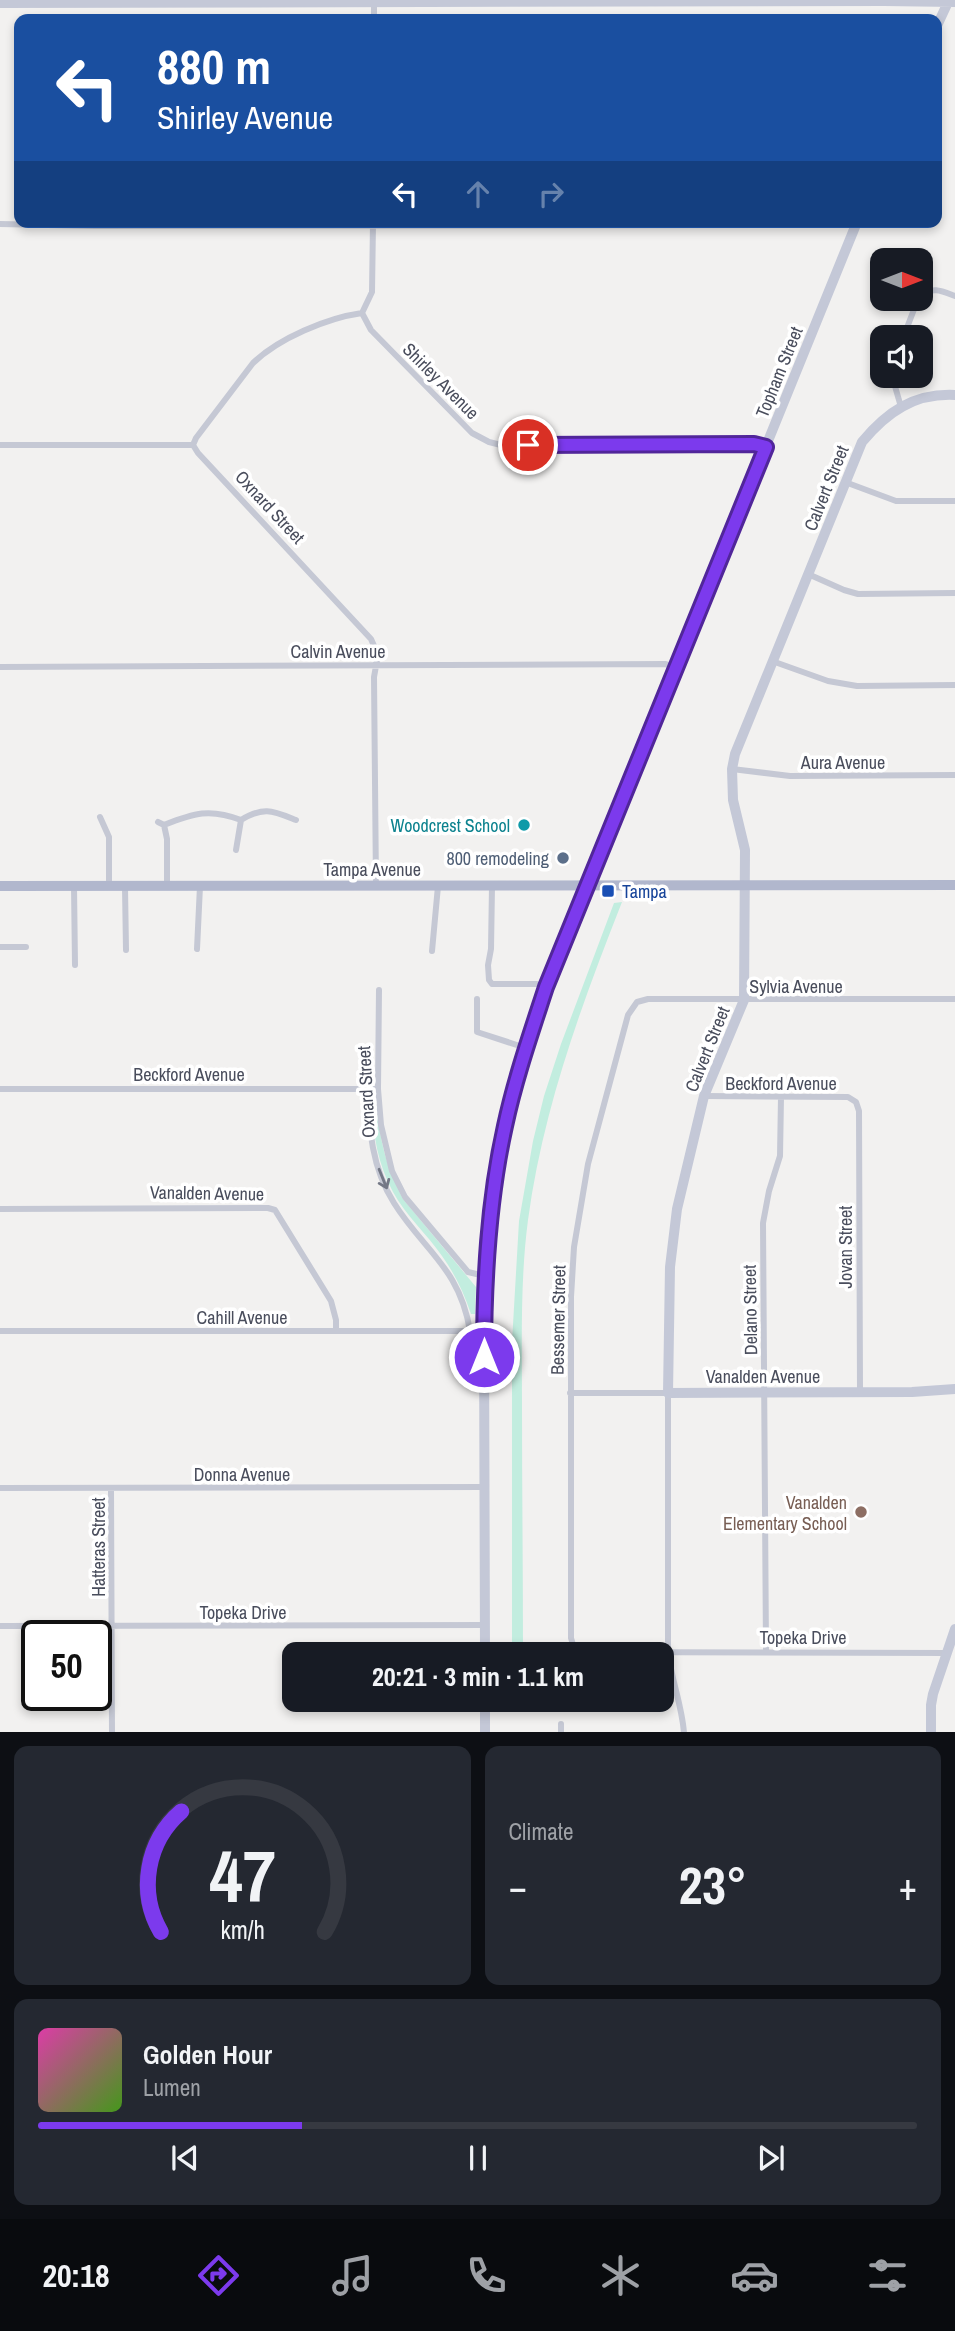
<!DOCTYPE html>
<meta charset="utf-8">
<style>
:root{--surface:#171b24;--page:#242831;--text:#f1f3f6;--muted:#9ea1a6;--line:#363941;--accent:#7c3aed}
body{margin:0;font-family:"Archivo Narrow",sans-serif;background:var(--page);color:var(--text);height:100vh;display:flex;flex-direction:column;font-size:26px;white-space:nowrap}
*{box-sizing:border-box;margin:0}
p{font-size:23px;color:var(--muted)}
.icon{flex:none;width:38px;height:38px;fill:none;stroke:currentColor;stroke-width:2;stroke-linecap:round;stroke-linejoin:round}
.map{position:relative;height:1732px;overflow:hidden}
.sheet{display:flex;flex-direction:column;gap:14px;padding:14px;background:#0d0f14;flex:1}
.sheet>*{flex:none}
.guide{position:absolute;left:14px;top:14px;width:928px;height:214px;border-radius:14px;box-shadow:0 4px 10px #0003;background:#1a4fa0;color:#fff;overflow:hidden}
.needle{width:46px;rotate:90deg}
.tools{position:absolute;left:870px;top:248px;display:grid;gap:14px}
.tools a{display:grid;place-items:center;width:63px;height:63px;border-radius:14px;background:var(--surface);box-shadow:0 4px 10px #0003;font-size:35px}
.speed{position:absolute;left:21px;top:1620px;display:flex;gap:14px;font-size:35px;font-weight:700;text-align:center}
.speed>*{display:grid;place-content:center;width:91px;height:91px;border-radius:50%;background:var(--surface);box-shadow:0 4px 10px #0003;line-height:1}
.speed .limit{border:4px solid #111;border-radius:10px;background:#fff;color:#111}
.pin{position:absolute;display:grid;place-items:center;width:60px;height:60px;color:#fff;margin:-30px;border:4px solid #fff;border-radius:50%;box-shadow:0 2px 7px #0007}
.me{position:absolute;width:77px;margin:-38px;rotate:0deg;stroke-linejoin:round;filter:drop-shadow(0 0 5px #0008)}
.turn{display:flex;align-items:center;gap:24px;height:147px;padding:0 28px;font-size:32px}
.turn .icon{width:91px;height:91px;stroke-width:2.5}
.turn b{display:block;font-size:49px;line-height:60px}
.lanes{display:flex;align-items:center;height:66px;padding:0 28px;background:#0003;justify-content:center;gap:35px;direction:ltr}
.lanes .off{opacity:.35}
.big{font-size:52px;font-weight:800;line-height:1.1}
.sheet .widget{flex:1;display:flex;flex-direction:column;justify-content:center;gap:10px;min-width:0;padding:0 24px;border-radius:14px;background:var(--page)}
.sheet .dial{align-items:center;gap:0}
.dial svg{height:182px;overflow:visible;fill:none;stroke:var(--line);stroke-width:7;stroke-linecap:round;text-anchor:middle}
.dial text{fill:var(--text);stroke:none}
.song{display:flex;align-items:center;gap:21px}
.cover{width:84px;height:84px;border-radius:10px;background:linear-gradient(135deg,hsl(320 70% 55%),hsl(100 70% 35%))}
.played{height:7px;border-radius:4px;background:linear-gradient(90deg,var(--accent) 30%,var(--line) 30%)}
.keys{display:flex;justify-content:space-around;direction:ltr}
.heat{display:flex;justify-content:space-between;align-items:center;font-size:38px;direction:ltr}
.sheet .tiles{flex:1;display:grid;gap:14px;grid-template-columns:1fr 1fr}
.widget:last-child{grid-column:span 2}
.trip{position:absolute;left:282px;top:1642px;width:392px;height:70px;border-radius:14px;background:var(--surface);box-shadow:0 4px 10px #0003;font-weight:800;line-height:70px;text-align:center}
.tabs{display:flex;height:112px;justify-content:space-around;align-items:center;background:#090b0e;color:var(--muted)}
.tabs .icon{width:49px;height:49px}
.tabs .on{color:var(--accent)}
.tabs b{font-size:32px;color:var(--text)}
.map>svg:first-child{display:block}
.green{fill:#c2eddf}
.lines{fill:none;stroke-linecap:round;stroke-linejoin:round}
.street{stroke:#c5c8d4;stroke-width:6}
.secondary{stroke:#c4c8d7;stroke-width:10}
.primary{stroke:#b1b7cd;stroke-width:10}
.oneway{stroke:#747886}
.route-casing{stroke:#51269a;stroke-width:18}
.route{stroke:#7c3aed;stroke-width:12}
.culture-dot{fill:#0f9aa8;stroke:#fff;stroke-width:2.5}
.service-dot{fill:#5c6f8a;stroke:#fff;stroke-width:2.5}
.transit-dot{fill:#1a4fb4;stroke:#fff;stroke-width:2.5}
.education-dot{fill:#8d6e63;stroke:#fff;stroke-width:2.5}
.labels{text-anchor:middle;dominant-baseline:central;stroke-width:7;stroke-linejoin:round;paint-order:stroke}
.street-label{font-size:18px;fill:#494d5c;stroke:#fff}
.culture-label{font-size:18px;fill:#0d838f;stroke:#fff;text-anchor:end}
.service-label{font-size:18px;fill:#4e5e75;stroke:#fff;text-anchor:end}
.transit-label{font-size:18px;fill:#164399;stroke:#fff;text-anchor:start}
.education-label{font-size:18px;fill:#785e54;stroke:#fff;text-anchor:end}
</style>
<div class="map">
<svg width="955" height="1733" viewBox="0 0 955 1733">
<rect width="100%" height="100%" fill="#f2f1f0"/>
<path class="green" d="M 622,902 C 581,1006 543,1109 528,1220 C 520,1281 522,1344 522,1405 C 522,1488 523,1571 523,1654 L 512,1654 L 512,1342 L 519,1221 L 533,1141 L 544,1096 L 561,1044 L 614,903 Z
M 376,1102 C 381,1143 384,1161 403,1199 L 476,1287 L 475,1314 L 471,1314 C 464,1293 455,1274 442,1256 C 427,1234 406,1216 393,1192 C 378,1164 373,1136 372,1104 Z"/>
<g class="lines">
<path class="street" d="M 374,19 L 374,2
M 0,224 L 95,226 L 856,225
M 920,296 C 933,286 942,291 955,296
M 362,313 L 371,330 L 472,433 L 489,442 L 505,446 L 754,444 L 766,447
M 903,338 L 918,299
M 892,376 L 901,407
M 0,445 L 193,445
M 193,445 L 198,453 L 371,639 L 378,655 L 374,677 L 376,886
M 193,445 L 196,438 L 253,363 C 279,338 327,318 362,313 L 372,292 L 373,223
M 845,482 L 896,501 L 955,501
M 808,574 L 844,590 L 858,594 L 955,593
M 772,661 L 828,681 L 857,686 L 955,685
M 0,667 L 665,664 L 676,667
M 732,769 L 790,776 L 955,775
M 100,817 L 109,837 L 109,886
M 158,822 L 164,825 L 167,839 L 167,887
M 164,825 C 194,813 210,808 241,820 C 264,806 273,811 296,820
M 236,850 L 241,820
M 74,886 L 75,965
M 492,886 L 491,949 L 488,965 L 489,980 L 492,984 L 537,984 L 546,987
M 125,887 L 126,950
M 0,947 L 26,947
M 197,949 L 200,886
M 432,951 L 438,886
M 379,990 L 378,1089 L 381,1125 L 392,1171 L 405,1197 L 468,1272 L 485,1276
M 477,999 L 477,1032 L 526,1048
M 369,1088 C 368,1128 372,1168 394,1203 C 424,1251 460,1268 470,1331
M 0,1089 L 378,1089
M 704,1096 L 848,1097 L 856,1102 L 859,1111 L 860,1392
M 0,1209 L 268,1208 L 275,1210 L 331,1301 L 336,1320 L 336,1331
M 0,1331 L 484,1331
M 570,1393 L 668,1393 L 668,1651 C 671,1679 682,1705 684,1733
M 0,1488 L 484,1487
M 111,1488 L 112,1733
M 0,1626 L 485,1625
M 766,1651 L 763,1223 L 769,1191 L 780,1156 L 781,1097
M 948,1653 L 583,1652 L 574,1648 L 571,1638 L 571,1297 L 574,1247 L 588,1164 L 628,1015 L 637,1002 L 648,999 L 955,999
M 561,1724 L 561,1733"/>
<path class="secondary" d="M 0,3 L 884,1 L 955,2
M 936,28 L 949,0
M 955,395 C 914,393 887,412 862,442 L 735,754 L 732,769 L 733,800 L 745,850 L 744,1000 L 704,1096 L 677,1209 L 670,1267 L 668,1393 L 912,1392 L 955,1389
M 485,1654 L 484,1331 L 488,1237 L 504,1128 L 514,1087 L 546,987 L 857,222
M 485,1733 L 485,1699
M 931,1733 L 931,1705 L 933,1694 L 955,1629"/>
<path class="primary" d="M 0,886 L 955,885"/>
</g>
<defs><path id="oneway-shaft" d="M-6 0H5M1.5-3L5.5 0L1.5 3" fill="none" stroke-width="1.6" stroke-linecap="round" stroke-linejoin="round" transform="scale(1.75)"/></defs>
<use class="oneway" href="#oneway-shaft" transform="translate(383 1179) rotate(68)"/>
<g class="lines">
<defs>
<path id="route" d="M 484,1357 C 484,1280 488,1202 505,1126 C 515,1079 531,1033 546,987 L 766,447 L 754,444 L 528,445"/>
</defs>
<use href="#route" class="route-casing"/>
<use href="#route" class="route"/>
</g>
<circle class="culture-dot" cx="524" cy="825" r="7"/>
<circle class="service-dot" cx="563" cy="858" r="7"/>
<rect class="transit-dot" x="601" y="884" width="14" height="14" rx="3.5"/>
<circle class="education-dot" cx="861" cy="1512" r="7"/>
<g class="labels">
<g class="street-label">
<text transform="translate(779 372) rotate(-68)">Topham Street</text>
<text transform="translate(441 381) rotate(45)">Shirley Avenue</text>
<text transform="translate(826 488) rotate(-68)">Calvert Street</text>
<text transform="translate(270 507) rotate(47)">Oxnard Street</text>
<text x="338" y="651">Calvin Avenue</text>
<text x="843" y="762">Aura Avenue</text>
<text x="372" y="869">Tampa Avenue</text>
<text x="796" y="986">Sylvia Avenue</text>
<text transform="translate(707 1049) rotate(-68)">Calvert Street</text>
<text x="189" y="1074">Beckford Avenue</text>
<text x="781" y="1083">Beckford Avenue</text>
<text transform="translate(366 1092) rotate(-93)">Oxnard Street</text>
<text transform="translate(207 1193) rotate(1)">Vanalden Avenue</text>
<text transform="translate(845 1247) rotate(-90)">Jovan Street</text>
<text transform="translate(750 1310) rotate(-91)">Delano Street</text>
<text x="242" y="1317">Cahill Avenue</text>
<text transform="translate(558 1320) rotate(-89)">Bessemer Street</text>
<text x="763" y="1376">Vanalden Avenue</text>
<text x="242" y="1474">Donna Avenue</text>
<text transform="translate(98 1547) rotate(-90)">Hatteras Street</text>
<text x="243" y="1612">Topeka Drive</text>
<text x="803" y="1637">Topeka Drive</text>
</g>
<g class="culture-label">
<text x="510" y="825">Woodcrest School</text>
</g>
<g class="service-label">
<text x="549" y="858">800 remodeling</text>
</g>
<g class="transit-label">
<text x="622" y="891">Tampa</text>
</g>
<g class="education-label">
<text x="847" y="1502">Vanalden<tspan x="847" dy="21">Elementary School</tspan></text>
</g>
</g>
</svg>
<div class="tools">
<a><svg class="needle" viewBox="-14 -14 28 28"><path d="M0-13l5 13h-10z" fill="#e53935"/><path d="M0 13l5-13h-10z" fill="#9ea1a6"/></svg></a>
<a><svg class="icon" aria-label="sound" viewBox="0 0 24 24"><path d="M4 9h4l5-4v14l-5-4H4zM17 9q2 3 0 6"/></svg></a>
</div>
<div class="speed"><div class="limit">50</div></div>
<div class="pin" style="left:528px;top:445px;background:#d93025"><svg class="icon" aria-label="arrive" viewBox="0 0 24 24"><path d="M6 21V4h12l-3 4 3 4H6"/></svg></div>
<svg class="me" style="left:484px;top:1357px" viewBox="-20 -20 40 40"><circle r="17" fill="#7c3aed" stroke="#fff" stroke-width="3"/><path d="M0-11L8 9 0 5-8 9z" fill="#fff"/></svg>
<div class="trip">20:21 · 3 min · 1.1 km</div>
<div class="guide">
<div class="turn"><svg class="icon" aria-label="left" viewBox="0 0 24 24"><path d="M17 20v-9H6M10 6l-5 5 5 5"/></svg><div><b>880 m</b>Shirley Avenue</div></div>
<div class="lanes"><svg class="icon" aria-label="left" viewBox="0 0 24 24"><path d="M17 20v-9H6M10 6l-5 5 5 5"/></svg><svg class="icon off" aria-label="ahead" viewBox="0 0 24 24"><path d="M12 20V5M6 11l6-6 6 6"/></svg><svg class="icon off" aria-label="right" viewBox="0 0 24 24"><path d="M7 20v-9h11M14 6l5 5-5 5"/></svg></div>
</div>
</div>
<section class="sheet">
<div class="tiles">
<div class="widget dial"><svg viewBox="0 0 100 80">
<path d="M14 69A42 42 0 1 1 86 69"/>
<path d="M14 69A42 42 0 0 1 23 16" stroke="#7c3aed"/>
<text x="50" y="56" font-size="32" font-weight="700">47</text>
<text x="50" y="72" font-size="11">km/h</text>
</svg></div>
<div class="widget"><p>Climate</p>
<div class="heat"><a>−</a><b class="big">23°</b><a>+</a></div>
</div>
<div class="widget">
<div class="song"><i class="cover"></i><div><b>Golden Hour</b><p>Lumen</p></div></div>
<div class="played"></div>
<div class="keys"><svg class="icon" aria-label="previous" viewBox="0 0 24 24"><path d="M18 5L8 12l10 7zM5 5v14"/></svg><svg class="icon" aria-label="pause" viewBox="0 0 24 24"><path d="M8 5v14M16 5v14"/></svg><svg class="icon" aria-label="next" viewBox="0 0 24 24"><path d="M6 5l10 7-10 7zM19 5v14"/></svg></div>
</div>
</div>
</section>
<nav class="tabs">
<b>20:18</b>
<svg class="icon on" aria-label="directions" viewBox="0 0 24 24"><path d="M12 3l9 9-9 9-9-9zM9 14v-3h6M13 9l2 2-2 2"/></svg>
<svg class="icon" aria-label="music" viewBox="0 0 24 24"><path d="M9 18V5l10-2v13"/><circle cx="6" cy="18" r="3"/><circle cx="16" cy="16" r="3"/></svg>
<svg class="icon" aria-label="phone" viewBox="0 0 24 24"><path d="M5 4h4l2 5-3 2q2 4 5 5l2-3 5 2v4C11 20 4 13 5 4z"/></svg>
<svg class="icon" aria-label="climate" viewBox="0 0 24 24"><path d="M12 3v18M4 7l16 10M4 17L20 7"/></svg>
<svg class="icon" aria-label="car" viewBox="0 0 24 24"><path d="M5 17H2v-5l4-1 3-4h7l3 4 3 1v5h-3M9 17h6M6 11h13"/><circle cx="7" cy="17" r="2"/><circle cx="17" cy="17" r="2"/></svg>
<svg class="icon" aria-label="filters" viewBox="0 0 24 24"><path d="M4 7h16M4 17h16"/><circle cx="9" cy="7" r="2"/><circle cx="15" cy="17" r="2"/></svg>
</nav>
